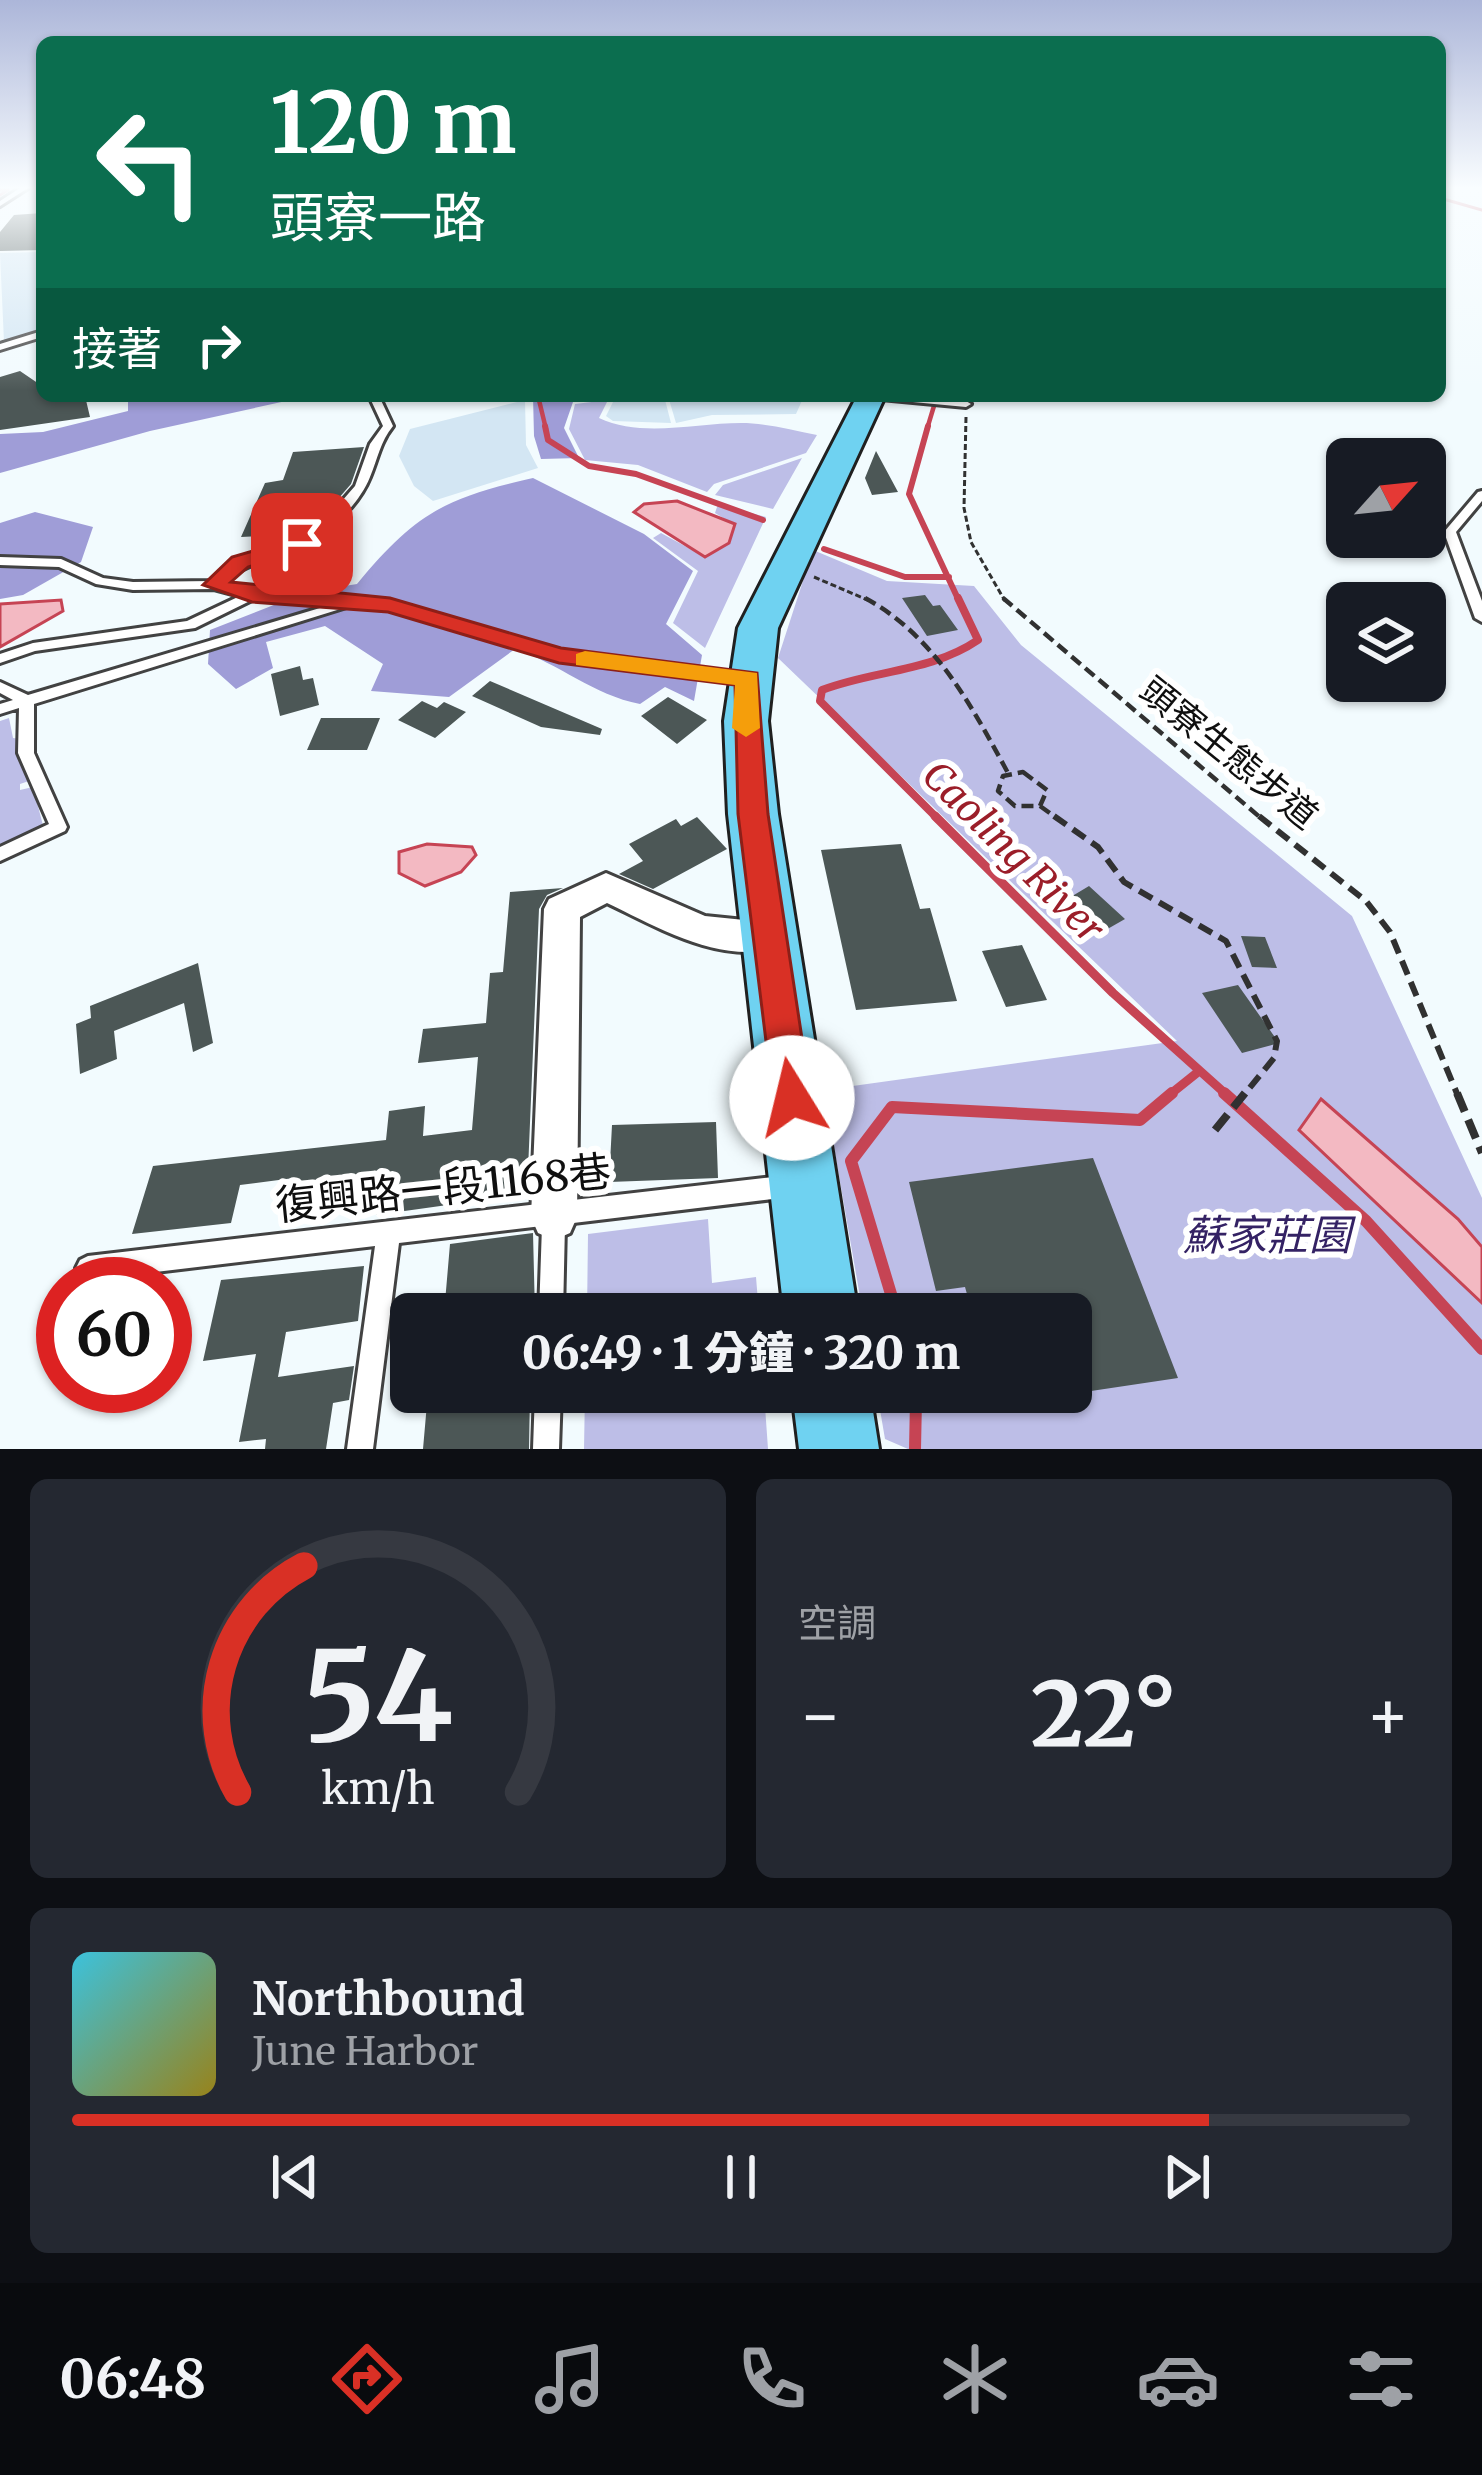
<!DOCTYPE html>
<html lang="zh-TW">
<meta charset="utf-8">
<style>
:root{--surface:#171b24;--page:#242831;--text:#f1f3f6;--muted:#9ea1a6;--line:#363941;--accent:#d93025}
body{margin:0;font-family:Merriweather,"Noto Sans TC",serif;background:var(--page);color:var(--text);height:100vh;display:flex;flex-direction:column;font-size:45px;white-space:nowrap}
*{box-sizing:border-box;margin:0}
p{font-size:39px;color:var(--muted)}
.icon{flex:none;width:66px;height:66px;fill:none;stroke:currentColor;stroke-width:2;stroke-linecap:round;stroke-linejoin:round}
.map{position:relative;height:1449px;overflow:hidden}
.drawer{display:flex;flex-direction:column;gap:30px;padding:30px;background:#0d0f14;flex:1}
.drawer>*{flex:none}
.top-card{position:absolute;left:36px;top:36px;width:1410px;height:366px;border-radius:18px;box-shadow:0 3px 9px #0004;background:#0b6e4f;color:#fff;overflow:hidden}
.needle{width:78px;rotate:63deg}
.fabs{position:absolute;left:1326px;top:438px;display:grid;gap:24px}
.fabs a{display:grid;place-items:center;width:120px;height:120px;border-radius:18px;background:var(--surface);box-shadow:0 3px 9px #0004;font-size:60px}
.speed{position:absolute;left:36px;top:1257px;display:flex;gap:24px;font-size:60px;font-weight:700;text-align:center}
.speed>*{display:grid;place-content:center;width:156px;height:156px;border-radius:50%;background:var(--surface);box-shadow:0 3px 9px #0004;line-height:1}
.speed .limit{border:18px solid #d22;background:#fff;color:#111}
.pin{position:absolute;display:grid;place-items:center;width:102px;height:102px;color:#fff;margin:-51px;border-radius:24px;box-shadow:0 6px 18px #0006}
.me{position:absolute;width:132px;margin:-66px;rotate:351deg;stroke-linejoin:round;filter:drop-shadow(0 0 9px #0008)}
.turn{display:flex;align-items:center;gap:42px;height:252px;padding:0 36px;font-size:54px}
.turn .icon{width:156px;height:156px;stroke-width:2.5}
.turn b{display:block;font-size:84px;line-height:102px}
.then{display:flex;align-items:center;height:114px;padding:0 36px;background:#0003;gap:24px;font-size:45px}
.big{font-size:90px;font-weight:800;line-height:1.1}
.drawer .card{flex:1;display:flex;flex-direction:column;justify-content:center;gap:18px;min-width:0;padding:0 42px;border-radius:18px;background:var(--page)}
.drawer .dial{align-items:center;gap:0}
.dial svg{height:312px;overflow:visible;fill:none;stroke:var(--line);stroke-width:7;stroke-linecap:round;text-anchor:middle}
.dial text{fill:var(--text);stroke:none}
.song{display:flex;align-items:center;gap:36px}
.cover{width:144px;height:144px;border-radius:18px;background:linear-gradient(135deg,hsl(190 70% 55%),hsl(50 70% 35%))}
.played{height:12px;border-radius:6px;background:linear-gradient(90deg,var(--accent) 85%,var(--line) 85%)}
.keys{display:flex;justify-content:space-around;direction:ltr}
.heat{display:flex;justify-content:space-between;align-items:center;font-size:66px;direction:ltr}
.drawer .tiles{flex:1;display:grid;gap:30px;grid-template-columns:1fr 1fr}
.card:last-child{grid-column:span 2}
.trip{position:absolute;left:390px;top:1293px;width:702px;height:120px;border-radius:18px;background:var(--surface);box-shadow:0 3px 9px #0004;font-weight:800;line-height:120px;text-align:center}
.tabs{display:flex;height:192px;justify-content:space-around;align-items:center;background:#090b0e;color:var(--muted)}
.tabs .icon{width:84px;height:84px}
.tabs .active{color:var(--accent)}
.tabs b{font-size:54px;color:var(--text)}
.map>svg:first-child{display:block}
.farmland{fill:#d3e6f3}
.green{fill:#bdbee7}
.forest{fill:#9f9dd7}
.water{fill:#f3b9c2;stroke:#c64454;stroke-width:3}
.lines{fill:none;stroke-linecap:round;stroke-linejoin:round}
.stream-far5{stroke:#c64454;stroke-width:3}
.stream-far4{stroke:#c64454;stroke-width:4.5}
.stream-far3{stroke:#c64454;stroke-width:6}
.stream-far2{stroke:#c64454;stroke-width:8}
.stream-far1{stroke:#c64454;stroke-width:9}
.stream{stroke:#c64454;stroke-width:12}
.building{fill:#4c5756}
.service-casing{stroke:#424242;stroke-width:6}
.minor-casing{stroke:#424242;stroke-width:6}
.primary-casing{stroke:#202020;stroke-width:6}
.path-far3{stroke:#313131;stroke-width:3;stroke-dasharray:6 3;stroke-linecap:butt}
.path-far2{stroke:#313131;stroke-width:4.5;stroke-dasharray:12 6;stroke-linecap:butt}
.path-far1{stroke:#313131;stroke-width:6;stroke-dasharray:15 8;stroke-linecap:butt}
.path{stroke:#313131;stroke-width:8;stroke-dasharray:20 9;stroke-linecap:butt}
.service{fill:#fff;fill-rule:evenodd}
.minor{fill:#fff;fill-rule:evenodd}
.primary{fill:#6fd2f1;fill-rule:evenodd}
.route{fill:#d93025;stroke:#8d1f18;stroke-width:3}
.slow{fill:#f59e0b}
.labels{text-anchor:middle;dominant-baseline:central;stroke-width:12;stroke-linejoin:round;paint-order:stroke}
.street-label{font-size:36px;fill:#0f0f0f;stroke:#fff}
.water-label{font-size:39px;font-style:italic;fill:#9b1e29;stroke:#fff}
.near-street-label{font-size:42px;fill:#0f0f0f;stroke:#fff}
.near-park-label{font-size:42px;font-style:italic;fill:#342264;stroke:#fff}
</style>
<div class="map">
<svg width="1482" height="1449" viewBox="0 0 1482 1449">
<rect width="100%" height="100%" fill="#f2fbfe"/>
<path class="farmland" d="M 42,252 L 42,310 L 36,314 L 42,330 L 4,342 L 0,253 Z
M 616,396 L 664,396 L 671,423 L 613,421 L 606,416 Z
M 668,396 L 804,396 L 796,414 L 712,415 L 676,423 Z
M 525,400 L 526,445 L 538,468 L 433,501 L 414,486 L 399,456 L 410,429 Z"/>
<path class="green" d="M 608,400 L 599,418 C 641,438 696,423 741,423 C 766,423 792,430 817,435 L 806,453 L 714,484 L 707,492 L 638,465 L 585,460 L 569,429 L 575,404 Z
M 802,458 L 773,509 L 715,495 L 723,485 Z
M 718,504 L 766,517 L 705,648 L 673,623 L 698,571 L 653,538 L 661,533 L 705,557 L 735,525 L 715,513 Z
M 813,550 L 887,581 L 974,586 L 1021,645 L 1352,916 L 1482,1198 L 1482,1449 L 908,1449 L 885,1439 L 877,1392 L 1071,1392 L 1071,1314 L 863,1314 L 824,1090 L 1177,1041 L 778,658 Z
M 9,718 L 13,738 L 21,739 L 32,780 L 20,784 L 20,790 L 33,787 L 46,837 L 0,854 L 0,721 Z
M 708,1219 L 712,1283 L 756,1277 L 759,1314 L 587,1314 L 588,1234 Z
M 585,1392 L 764,1392 L 768,1449 L 584,1449 Z"/>
<path class="forest" d="M 114,396 L 309,396 L 150,431 L 0,473 L 0,434 L 43,432 L 128,411 L 128,402 Z
M 533,396 L 600,396 L 573,402 L 564,428 L 579,458 L 541,459 L 534,436 Z
M 533,478 L 644,534 L 693,571 L 666,624 L 702,655 L 694,701 L 665,687 L 640,704 C 593,695 560,664 515,649 L 449,697 L 371,691 L 383,664 L 325,626 L 266,642 L 273,668 L 236,689 L 208,664 L 210,630 L 307,592 L 357,584 C 415,514 444,498 533,478 Z
M 35,512 L 93,527 L 81,562 L 23,595 L 0,599 L 0,523 Z"/>
<path class="water" d="M 677,501 L 735,524 L 729,543 L 705,557 L 634,512 L 644,504 Z
M 61,600 L 63,611 L 0,647 L 0,604 Z
M 427,844 L 472,847 L 476,855 L 461,872 L 425,886 L 399,873 L 399,852 Z
M 1321,1099 L 1458,1219 L 1482,1247 L 1482,1303 L 1299,1130 Z"/>
<g class="lines">
<path class="stream-far5" d="M 0,190 L 8,190 L 0,195
M 1440,198 L 1482,210"/>
<path class="stream-far4" d="M 538,396 L 546,429
M 927,429 L 937,396"/>
<path class="stream-far3" d="M 545,426 L 548,440 L 589,466 L 636,474 L 763,520
M 928,426 L 909,494 L 959,601
M 824,549 L 905,577 L 949,577"/>
<path class="stream-far2" d="M 938,819 L 820,701 L 822,690 C 874,670 931,672 978,640 L 958,598"/>
<path class="stream-far1" d="M 935,816 L 1113,993 L 1228,1096
M 1168,1096 L 1198,1072"/>
<path class="stream" d="M 1224,1093 L 1366,1221 L 1482,1349
M 897,1314 L 851,1161 L 892,1107 L 1140,1120 L 1172,1093
M 915,1449 L 916,1400"/>
</g>
<path class="building" d="M 42,213 L 42,250 L 0,251 L 0,232 L 14,215 Z
M 20,371 L 42,386 L 42,396 L 85,396 L 90,417 L 0,430 L 0,377 Z
M 364,447 L 351,484 L 325,514 L 289,540 L 256,546 L 261,536 L 241,537 L 265,483 L 283,480 L 293,452 Z
M 876,451 L 898,492 L 872,495 L 865,478 Z
M 925,595 L 933,606 L 940,605 L 958,630 L 927,636 L 902,598 Z
M 300,666 L 303,680 L 313,678 L 319,705 L 280,716 L 271,674 Z
M 490,681 L 602,729 L 600,735 L 541,727 L 472,696 Z
M 668,697 L 707,720 L 677,744 L 641,716 Z
M 422,701 L 437,708 L 444,702 L 466,712 L 435,738 L 398,720 Z
M 321,718 L 380,718 L 367,750 L 307,750 Z
M 697,817 L 727,849 L 653,889 L 619,874 L 643,861 L 629,844 L 676,819 L 681,826 Z
M 901,844 L 920,909 L 930,908 L 957,1001 L 856,1010 L 821,850 Z
M 1089,886 L 1125,919 L 1104,931 L 1069,898 Z
M 563,888 L 547,895 L 539,909 L 527,1194 L 376,1215 L 379,1192 L 321,1201 L 319,1215 L 286,1219 L 294,1178 L 240,1185 L 231,1223 L 132,1234 L 153,1166 L 386,1140 L 389,1111 L 425,1106 L 423,1136 L 472,1130 L 478,1057 L 418,1063 L 423,1029 L 486,1023 L 490,973 L 503,972 L 510,892 Z
M 1241,936 L 1265,937 L 1277,968 L 1252,967 Z
M 1022,945 L 1047,1000 L 1006,1007 L 982,951 Z
M 198,963 L 213,1043 L 193,1052 L 184,1003 L 114,1031 L 117,1059 L 80,1074 L 76,1024 L 91,1018 L 90,1006 Z
M 1238,985 L 1279,1043 L 1242,1053 L 1202,993 Z
M 716,1122 L 718,1178 L 609,1182 L 612,1125 Z
M 1093,1158 L 1178,1378 L 1071,1394 L 1071,1314 L 1021,1314 L 1019,1305 L 972,1312 L 965,1287 L 936,1291 L 909,1182 Z
M 533,1233 L 535,1314 L 444,1314 L 450,1244 Z
M 364,1266 L 358,1321 L 286,1332 L 278,1377 L 354,1366 L 349,1400 L 333,1403 L 326,1449 L 265,1449 L 266,1439 L 239,1442 L 256,1354 L 203,1361 L 221,1280 Z
M 428,1392 L 530,1392 L 529,1449 L 423,1449 Z"/>
<g class="lines">
<defs>
<path id="service" d="M 20,188 L 28,188 L 0,206 L 0,201 Z
M 42,331 L 42,337 L 0,350 L 0,344 Z
M 369,396 L 379,396 L 393,426 C 380,442 378,458 370,477 C 360,502 337,524 315,540 C 287,561 248,558 223,583 L 252,591 L 390,601 L 560,652 L 748,674 L 755,679 L 753,682 L 748,684 L 559,660 L 389,609 L 350,606 L 34,704 L 34,753 L 67,827 L 65,831 L 0,861 L 0,847 L 49,824 L 18,753 L 19,708 L 0,714 L 0,704 L 13,700 L 0,693 L 0,682 L 28,695 L 330,605 L 254,599 L 195,628 L 35,651 L 0,663 L 0,654 L 33,643 L 187,621 L 240,596 L 214,589 L 133,590 L 96,584 L 59,567 L 0,565 L 0,557 L 61,559 L 103,578 L 133,582 L 211,581 L 230,565 L 291,544 L 328,517 L 355,486 L 370,444 L 383,426 Z
M 876,396 L 912,396 L 966,401 L 971,404 L 966,407 L 881,399 Z
M 1482,491 L 1482,501 L 1456,532 L 1482,601 L 1482,622 L 1475,618 L 1444,532 L 1478,492 Z
M 790,1175 L 798,1178 L 801,1186 L 798,1194 L 790,1197 L 565,1224 L 563,1314 L 539,1314 L 542,1226 L 399,1243 L 373,1449 L 347,1449 L 375,1246 L 88,1280 L 80,1276 L 76,1268 L 80,1260 L 88,1256 Z
M 535,1392 L 561,1392 L 559,1449 L 533,1449 Z"/>
<path id="minor" d="M 606,873 L 705,916 L 784,924 L 789,935 L 784,946 C 724,967 659,928 607,903 L 580,917 L 577,1217 L 570,1233 L 554,1240 L 538,1233 L 531,1217 L 544,909 L 549,899 Z"/>
<path id="primary" d="M 857,396 L 885,396 L 778,628 L 768,721 L 778,814 L 858,1314 L 784,1314 L 728,814 L 724,721 L 738,628 Z
M 792,1392 L 870,1392 L 879,1449 L 799,1449 Z"/>
</defs>
<use href="#service" class="service-casing"/>
<use href="#minor" class="minor-casing"/>
<use href="#primary" class="primary-casing"/>
<path class="path-far3" d="M 966,417 L 964,508 L 971,542 L 1005,601
M 814,577 L 870,601"/>
<path class="path-far2" d="M 865,598 C 935,636 971,705 1008,773
M 1003,598 L 1262,819
M 1023,772 L 1047,790 L 1040,806 L 1015,806 L 998,791 L 1003,776 Z
M 1040,806 L 1058,819"/>
<path class="path-far1" d="M 1054,816 L 1098,847 L 1124,882 L 1226,941 L 1277,1041 L 1274,1058 L 1243,1096
M 1259,816 L 1366,901 L 1390,932 L 1458,1096"/>
<path class="path" d="M 1457,1093 L 1482,1153
M 1215,1130 L 1245,1093"/>
<use href="#service" class="service"/>
<use href="#minor" class="minor"/>
<use href="#primary" class="primary"/>
</g>
<linearGradient id="sky" x2="0" y2="1"><stop stop-color="#acb6d9"/><stop offset="0.48" stop-color="#f9fdff"/><stop offset="1" stop-color="#f9fdff" stop-opacity="0"/></linearGradient>
<rect width="1482" height="391" fill="url(#sky)"/>
<path class="route" d="M 302,537 L 310,539 L 310,549 L 248,567 L 231,582 L 390,598 L 561,648 L 757,673 L 768,814 L 811,1098 L 806,1111 L 792,1116 L 779,1111 L 773,1098 L 738,814 L 735,685 L 559,663 L 388,612 L 252,602 L 203,585 L 232,557 Z"/>
<path class="slow" d="M 585,651 L 757,673 L 760,728 L 746,737 L 732,728 L 735,685 L 576,665 L 576,654 Z"/>
<g class="labels">
<g class="street-label">
<text transform="translate(1229 753) rotate(39)">頭寮生態步道</text>
</g>
<g class="water-label">
<text transform="translate(1013 852) rotate(45)">Caoling River</text>
</g>
<g class="near-street-label">
<text transform="translate(443 1188) rotate(-6)">復興路一段1168巷</text>
</g>
<g class="near-park-label">
<text x="1267" y="1235">蘇家莊園</text>
</g>
</g>
</svg>
<div class="fabs">
<a><svg class="needle" viewBox="-14 -14 28 28"><path d="M0-13l5 13h-10z" fill="#e53935"/><path d="M0 13l5-13h-10z" fill="#9ea1a6"/></svg></a>
<a><svg class="icon" aria-label="layers" viewBox="0 0 24 24"><path d="M12 4l9 5-9 5-9-5zM3 14l9 5 9-5"/></svg></a>
</div>
<div class="speed"><div class="limit">60</div></div>
<div class="pin" style="left:302px;top:544px;background:#d93025"><svg class="icon" aria-label="arrive" viewBox="0 0 24 24"><path d="M6 21V4h12l-3 4 3 4H6"/></svg></div>
<svg class="me" style="left:792px;top:1098px" viewBox="-20 -20 40 40"><circle r="19" fill="#fff"/><path d="M0-13L10 11 0 6-10 11z" fill="#d93025"/></svg>
<div class="trip">06:49 · 1 分鐘 · 320 m</div>
<div class="top-card">
<div class="turn"><svg class="icon" aria-label="left" viewBox="0 0 24 24"><path d="M17 20v-9H6M10 6l-5 5 5 5"/></svg><div><b>120 m</b>頭寮一路</div></div>
<div class="then">接著<svg class="icon" aria-label="right" viewBox="0 0 24 24"><path d="M7 20v-9h11M14 6l5 5-5 5"/></svg></div>
</div>
</div>
<section class="drawer">
<div class="tiles">
<div class="card dial"><svg viewBox="0 0 100 80">
<path d="M14 69A42 42 0 1 1 86 69"/>
<path d="M14 69A42 42 0 0 1 31 11" stroke="#d93025"/>
<text x="50" y="56" font-size="32" font-weight="700">54</text>
<text x="50" y="72" font-size="11">km/h</text>
</svg></div>
<div class="card"><p>空調</p>
<div class="heat"><a>−</a><b class="big">22°</b><a>+</a></div>
</div>
<div class="card">
<div class="song"><i class="cover"></i><div><b>Northbound</b><p>June Harbor</p></div></div>
<div class="played"></div>
<div class="keys"><svg class="icon" aria-label="previous" viewBox="0 0 24 24"><path d="M18 5L8 12l10 7zM5 5v14"/></svg><svg class="icon" aria-label="pause" viewBox="0 0 24 24"><path d="M8 5v14M16 5v14"/></svg><svg class="icon" aria-label="next" viewBox="0 0 24 24"><path d="M6 5l10 7-10 7zM19 5v14"/></svg></div>
</div>
</div>
</section>
<nav class="tabs">
<b>06:48</b>
<svg class="icon active" aria-label="directions" viewBox="0 0 24 24"><path d="M12 3l9 9-9 9-9-9zM9 14v-3h6M13 9l2 2-2 2"/></svg>
<svg class="icon" aria-label="music" viewBox="0 0 24 24"><path d="M9 18V5l10-2v13"/><circle cx="6" cy="18" r="3"/><circle cx="16" cy="16" r="3"/></svg>
<svg class="icon" aria-label="phone" viewBox="0 0 24 24"><path d="M5 4h4l2 5-3 2q2 4 5 5l2-3 5 2v4C11 20 4 13 5 4z"/></svg>
<svg class="icon" aria-label="climate" viewBox="0 0 24 24"><path d="M12 3v18M4 7l16 10M4 17L20 7"/></svg>
<svg class="icon" aria-label="car" viewBox="0 0 24 24"><path d="M5 17H2v-5l4-1 3-4h7l3 4 3 1v5h-3M9 17h6M6 11h13"/><circle cx="7" cy="17" r="2"/><circle cx="17" cy="17" r="2"/></svg>
<svg class="icon" aria-label="filters" viewBox="0 0 24 24"><path d="M4 7h16M4 17h16"/><circle cx="9" cy="7" r="2"/><circle cx="15" cy="17" r="2"/></svg>
</nav>
